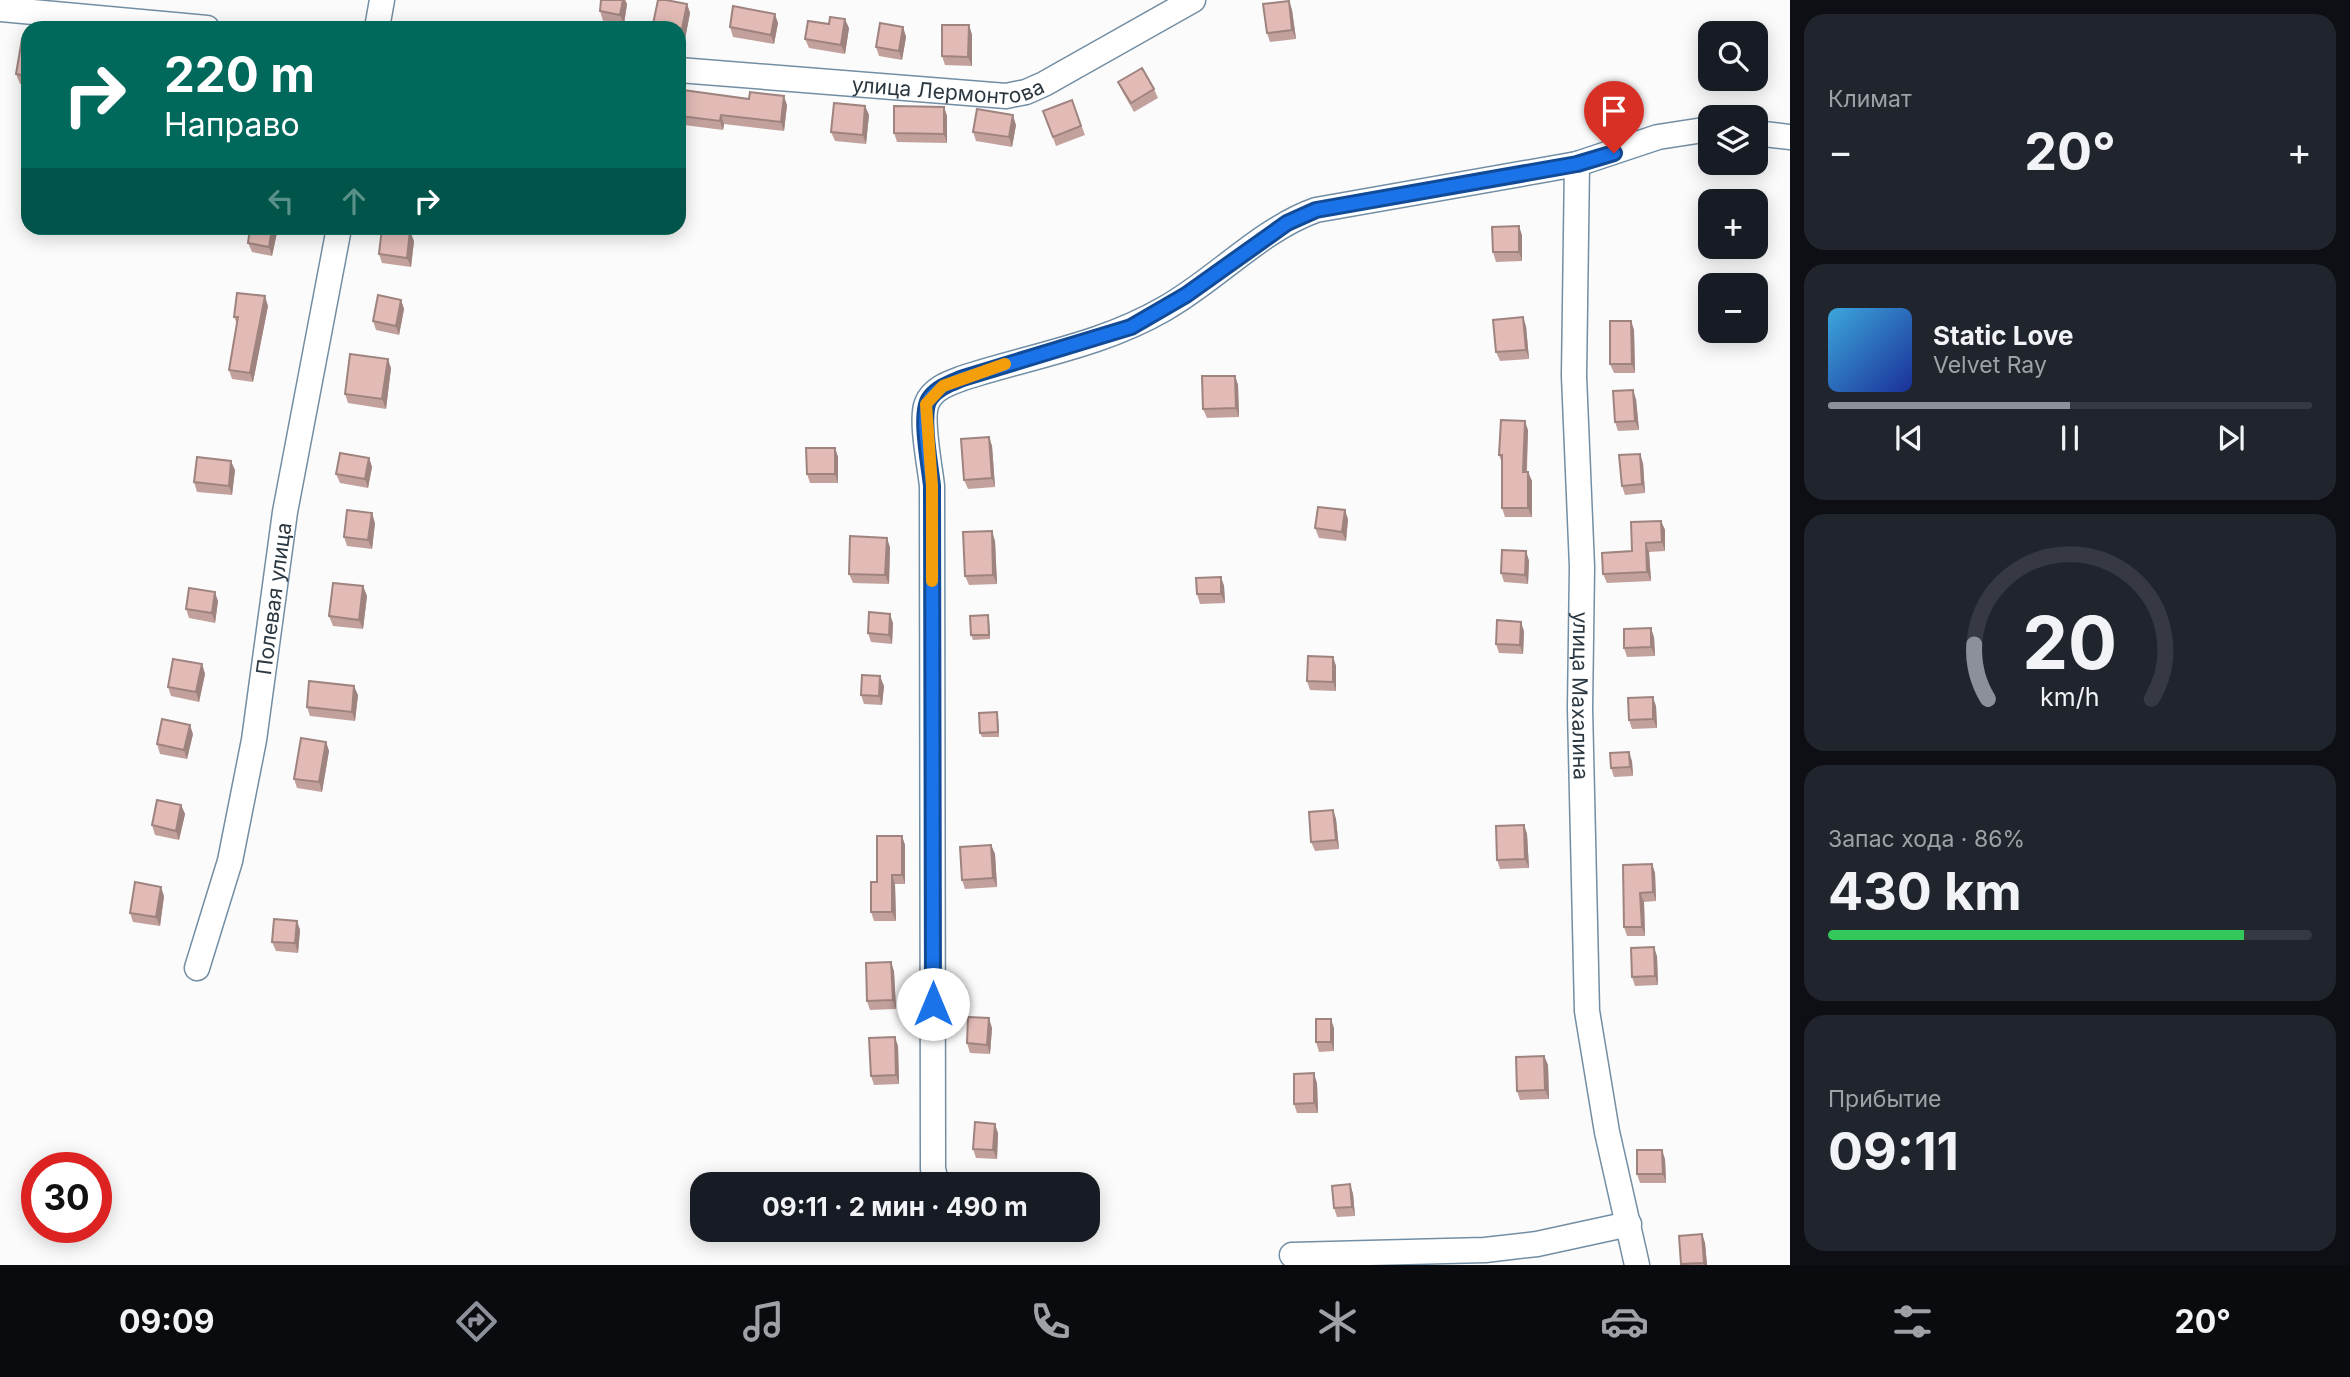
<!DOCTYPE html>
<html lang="ru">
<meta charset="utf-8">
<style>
:root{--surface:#171b24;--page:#20242c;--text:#f1f3f6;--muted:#9ea1a6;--line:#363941;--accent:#8c9099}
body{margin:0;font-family:Inter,sans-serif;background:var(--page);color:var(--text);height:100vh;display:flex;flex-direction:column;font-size:26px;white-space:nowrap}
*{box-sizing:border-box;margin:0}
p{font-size:23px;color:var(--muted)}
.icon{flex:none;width:38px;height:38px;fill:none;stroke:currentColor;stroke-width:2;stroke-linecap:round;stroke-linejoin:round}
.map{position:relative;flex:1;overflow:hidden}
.details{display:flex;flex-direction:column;gap:14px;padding:14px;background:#0d0f14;width:560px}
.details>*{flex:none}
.banner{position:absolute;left:21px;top:21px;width:665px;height:214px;border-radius:21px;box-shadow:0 4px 18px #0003;background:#00695c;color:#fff;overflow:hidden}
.fabs{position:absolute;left:1698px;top:21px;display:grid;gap:14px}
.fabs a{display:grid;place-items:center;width:70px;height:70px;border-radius:14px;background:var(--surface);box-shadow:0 4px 18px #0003;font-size:35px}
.speed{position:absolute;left:21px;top:1152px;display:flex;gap:14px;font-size:35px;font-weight:700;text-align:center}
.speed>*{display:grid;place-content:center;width:91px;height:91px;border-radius:50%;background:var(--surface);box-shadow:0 4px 18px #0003;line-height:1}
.speed .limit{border:10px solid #d22;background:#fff;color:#111}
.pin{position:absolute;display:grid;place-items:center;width:60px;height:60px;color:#fff;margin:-72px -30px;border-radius:50% 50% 50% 0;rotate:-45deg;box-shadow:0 0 7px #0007}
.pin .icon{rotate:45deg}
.me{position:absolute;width:77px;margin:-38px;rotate:0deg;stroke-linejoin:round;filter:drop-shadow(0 0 5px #0008)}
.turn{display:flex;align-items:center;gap:24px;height:147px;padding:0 28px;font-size:32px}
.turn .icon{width:91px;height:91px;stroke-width:2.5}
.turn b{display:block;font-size:49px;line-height:60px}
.lanes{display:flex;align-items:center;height:66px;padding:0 28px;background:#0003;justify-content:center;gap:35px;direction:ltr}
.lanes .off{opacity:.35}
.big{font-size:52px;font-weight:700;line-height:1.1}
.details .tile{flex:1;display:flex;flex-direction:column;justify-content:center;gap:10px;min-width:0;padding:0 24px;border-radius:21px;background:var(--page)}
.details .dial{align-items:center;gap:0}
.dial svg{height:182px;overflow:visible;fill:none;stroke:var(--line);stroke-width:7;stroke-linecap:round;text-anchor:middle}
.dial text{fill:var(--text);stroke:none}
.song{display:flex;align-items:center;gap:21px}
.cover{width:84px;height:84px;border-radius:10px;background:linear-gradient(135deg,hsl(200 70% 55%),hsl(230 70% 35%))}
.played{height:7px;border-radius:4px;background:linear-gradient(90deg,var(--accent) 50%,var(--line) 50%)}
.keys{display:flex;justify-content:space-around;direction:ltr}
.heat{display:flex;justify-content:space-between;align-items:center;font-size:38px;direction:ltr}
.charge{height:10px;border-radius:5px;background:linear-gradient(90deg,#34c759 86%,var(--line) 0)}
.trip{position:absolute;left:690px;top:1172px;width:410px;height:70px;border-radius:21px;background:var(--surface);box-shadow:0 4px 18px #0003;font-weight:700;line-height:70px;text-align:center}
.menu{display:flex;height:112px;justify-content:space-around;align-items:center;background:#090b0e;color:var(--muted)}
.menu .icon{width:49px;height:49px}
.menu .current{color:var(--accent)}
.menu b{font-size:32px;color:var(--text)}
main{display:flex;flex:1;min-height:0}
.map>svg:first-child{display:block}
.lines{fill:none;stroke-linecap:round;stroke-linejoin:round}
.minor-casing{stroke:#728ea4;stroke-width:27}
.minor{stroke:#fff;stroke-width:24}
.wall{fill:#c2a19d}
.shaded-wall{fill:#9e837f}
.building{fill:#e2bbb6;stroke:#9e837f;stroke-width:2}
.route-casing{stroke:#114b97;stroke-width:18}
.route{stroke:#1a73e8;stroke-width:12}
.slow{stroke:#f59e0b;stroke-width:12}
.labels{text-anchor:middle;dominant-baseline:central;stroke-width:5;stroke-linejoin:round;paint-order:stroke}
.street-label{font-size:21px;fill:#2c3841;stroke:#fff}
</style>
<main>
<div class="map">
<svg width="1790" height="1265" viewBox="0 0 1790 1265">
<rect width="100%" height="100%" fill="#fbfbfb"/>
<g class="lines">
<defs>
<g id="minor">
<path d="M 0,9 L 207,28"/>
<path d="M 377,28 L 382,0"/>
<path id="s1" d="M 679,70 L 1006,96 L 1026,92 L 1044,84 L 1193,0"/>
<path d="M 1755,133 L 1790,137"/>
<path id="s2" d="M 1577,164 L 1574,376 L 1582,567 L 1580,708 L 1587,1011 L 1607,1132 L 1637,1265"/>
<path id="s3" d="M 197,968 L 230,861 L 254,740 L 285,512 L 339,228"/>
<path d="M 937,1185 L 933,1169 L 932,486 C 930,467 920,418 927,403 C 933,388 950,383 963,378 C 1031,356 1102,345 1164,309 C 1216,280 1260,230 1316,210 L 1577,164 L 1658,137 L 1710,129"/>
<path d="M 1292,1255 L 1485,1250 L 1537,1244 L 1629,1224"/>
</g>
</defs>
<use href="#minor" class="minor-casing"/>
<use href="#minor" class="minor"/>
</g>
<path class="wall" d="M 601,0 L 625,0 L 627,4 L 624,24 L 603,21 L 600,11 Z
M 1289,1 L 1292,10 L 1296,39 L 1270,42 L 1267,33 Z
M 687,4 L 690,13 L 685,39 L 679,37 L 679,28 L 655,28 L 653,24 Z
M 778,23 L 774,44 L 733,37 L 730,27 Z
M 969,25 L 972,35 L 972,66 L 945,65 L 942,56 Z
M 903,27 L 906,37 L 902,60 L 879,56 L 876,47 Z
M 849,28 L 845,54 L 809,48 L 805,39 Z
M 28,40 L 28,85 L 20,84 L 16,74 Z
M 1118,82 L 1154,89 L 1158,98 L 1134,112 L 1122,91 Z
M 1072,100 L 1085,135 L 1056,146 L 1043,111 Z
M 787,105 L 784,131 L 724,124 L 723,130 L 684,125 L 680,116 Z
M 865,106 L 869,115 L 866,144 L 835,141 L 831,132 Z
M 944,107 L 947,116 L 947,143 L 897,142 L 894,133 Z
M 1016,125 L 1012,147 L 976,141 L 973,132 Z
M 278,228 L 272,256 L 252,252 L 248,243 Z
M 1522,235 L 1522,261 L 1496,262 L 1493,252 Z
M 414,241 L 411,267 L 382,263 L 379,254 Z
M 401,300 L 404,309 L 399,335 L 376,330 L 373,321 Z
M 268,306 L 253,382 L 232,379 L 229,370 L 237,324 L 234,317 Z
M 1631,321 L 1634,330 L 1635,373 L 1614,373 L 1610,364 Z
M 1526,326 L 1529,359 L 1500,361 L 1496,352 Z
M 391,368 L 386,409 L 348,403 L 345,394 Z
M 1235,376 L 1238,385 L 1239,417 L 1207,418 L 1203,409 Z
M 1636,399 L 1639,430 L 1618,431 L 1615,422 Z
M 1528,430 L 1527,472 L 1528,472 L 1532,481 L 1532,517 L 1505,517 L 1502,508 L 1502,463 L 1499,455 Z
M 989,437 L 992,446 L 995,487 L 968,489 L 964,480 Z
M 835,448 L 838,457 L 838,483 L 810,483 L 807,474 Z
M 369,458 L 372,467 L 368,488 L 340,483 L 336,474 Z
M 1643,463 L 1645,493 L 1625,495 L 1622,486 Z
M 235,470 L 232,495 L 197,492 L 194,482 Z
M 1348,519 L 1346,541 L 1319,538 L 1315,528 Z
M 1661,521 L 1665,530 L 1665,551 L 1649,552 L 1651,581 L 1607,583 L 1603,574 L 1632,551 Z
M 375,523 L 372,549 L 347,546 L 344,537 Z
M 995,541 L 997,584 L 969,585 L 965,576 Z
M 890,547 L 889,584 L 853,583 L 849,574 Z
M 1526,551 L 1529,561 L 1528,584 L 1504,582 L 1501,573 Z
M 1221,577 L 1224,586 L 1225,603 L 1200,604 L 1197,594 Z
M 363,586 L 367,596 L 363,629 L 333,626 L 329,616 Z
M 218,601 L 215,623 L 189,618 L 186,609 Z
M 988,615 L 989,620 L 990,639 L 973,640 L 971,635 Z
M 893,623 L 892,644 L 871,642 L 868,633 Z
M 1524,631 L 1523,654 L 1499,653 L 1496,644 Z
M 1654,637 L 1655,656 L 1627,657 L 1624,648 Z
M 1333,657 L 1336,666 L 1336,691 L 1310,690 L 1307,681 Z
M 202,664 L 205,674 L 199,702 L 171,696 L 168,687 Z
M 884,686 L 882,705 L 864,704 L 861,695 Z
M 358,695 L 355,721 L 310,716 L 307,707 Z
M 1656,706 L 1657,728 L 1632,729 L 1629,720 Z
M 998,717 L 999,737 L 982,737 L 980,733 Z
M 193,734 L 187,759 L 160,754 L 157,744 Z
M 326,742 L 329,751 L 322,792 L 297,788 L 294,779 Z
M 1632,761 L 1633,776 L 1614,777 L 1611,768 Z
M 181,805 L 185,814 L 179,840 L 155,835 L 152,825 Z
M 1333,810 L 1336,819 L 1339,849 L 1315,851 L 1311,842 Z
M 1524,825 L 1527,834 L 1529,868 L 1500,869 L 1497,860 Z
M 902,836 L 905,845 L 905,884 L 895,884 L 896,921 L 874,921 L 871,912 L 877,882 Z
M 991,845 L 995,854 L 997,887 L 965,889 L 962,880 Z
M 1652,864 L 1655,873 L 1656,901 L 1644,902 L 1645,936 L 1627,936 L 1624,927 Z
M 164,896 L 160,926 L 133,922 L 130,913 Z
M 297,921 L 300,930 L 298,953 L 276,951 L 272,942 Z
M 1657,956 L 1658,985 L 1635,986 L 1632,977 Z
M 894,971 L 896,1009 L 870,1010 L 867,1001 Z
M 992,1028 L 990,1054 L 970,1053 L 967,1043 Z
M 1334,1028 L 1334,1051 L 1319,1052 L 1316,1042 Z
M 898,1046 L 899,1084 L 874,1085 L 871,1076 Z
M 1544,1056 L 1548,1065 L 1549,1099 L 1520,1100 L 1517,1091 Z
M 1317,1083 L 1318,1113 L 1297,1113 L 1294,1104 Z
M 998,1133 L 997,1159 L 976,1158 L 973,1149 Z
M 1665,1159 L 1666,1183 L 1640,1183 L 1637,1174 Z
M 1350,1184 L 1353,1194 L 1355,1216 L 1337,1217 L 1334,1208 Z
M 1702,1234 L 1705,1243 L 1707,1265 L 1682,1265 L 1679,1236 Z"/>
<path class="shaded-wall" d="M 623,0 L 625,0 L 627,4 L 624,24 L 620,15 Z
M 1289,1 L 1292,10 L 1296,39 L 1292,30 Z
M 687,4 L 690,13 L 685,39 L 682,29 Z
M 775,14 L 778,23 L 774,44 L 771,35 Z
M 845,19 L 849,28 L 845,54 L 841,45 Z
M 969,25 L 972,35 L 972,66 L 968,57 Z
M 903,27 L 906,37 L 902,60 L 899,51 Z
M 784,96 L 787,105 L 784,131 L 781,122 Z
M 865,106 L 869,115 L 866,144 L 863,135 Z
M 944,107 L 947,116 L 947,143 L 944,134 Z
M 721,115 L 724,124 L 723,130 L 720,121 Z
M 1013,115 L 1016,125 L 1012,147 L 1009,137 Z
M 1519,226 L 1522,235 L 1522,261 L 1519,252 Z
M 272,228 L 278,228 L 272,256 L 269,247 Z
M 410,231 L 414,241 L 411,267 L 407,258 Z
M 265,296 L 268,306 L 253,382 L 250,373 Z
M 401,300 L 404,309 L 399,335 L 396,326 Z
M 1523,317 L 1526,326 L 1529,359 L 1526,350 Z
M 1631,321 L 1634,330 L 1635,373 L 1632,364 Z
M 388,359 L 391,368 L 386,409 L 382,399 Z
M 1235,376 L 1238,385 L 1239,417 L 1236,408 Z
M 1633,390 L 1636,399 L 1639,430 L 1635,421 Z
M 1525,421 L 1528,430 L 1526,481 L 1523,472 Z
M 989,437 L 992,446 L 995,487 L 992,478 Z
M 835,448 L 838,457 L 838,483 L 835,474 Z
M 1640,454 L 1643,463 L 1645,493 L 1642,484 Z
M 369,458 L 372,467 L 368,488 L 365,479 Z
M 231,461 L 235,470 L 232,495 L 229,486 Z
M 1528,472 L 1532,481 L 1532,517 L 1528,508 Z
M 1345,510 L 1348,519 L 1346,541 L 1342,532 Z
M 372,513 L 375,523 L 372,549 L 368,540 Z
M 1661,521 L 1665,530 L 1665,551 L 1662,542 Z
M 992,531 L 995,541 L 997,584 L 993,575 Z
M 887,538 L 890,547 L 889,584 L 885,575 Z
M 1646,543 L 1649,552 L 1651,581 L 1647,572 Z
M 1526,551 L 1529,561 L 1528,584 L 1525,575 Z
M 1221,577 L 1224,586 L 1225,603 L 1221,594 Z
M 363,586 L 367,596 L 363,629 L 359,620 Z
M 215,592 L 218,601 L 215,623 L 212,613 Z
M 890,614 L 893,623 L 892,644 L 889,635 Z
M 988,615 L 989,620 L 990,639 L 989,635 Z
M 1521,622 L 1524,631 L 1523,654 L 1520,645 Z
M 1651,628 L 1654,637 L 1655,656 L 1651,647 Z
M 1333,657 L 1336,666 L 1336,691 L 1333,682 Z
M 202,664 L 205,674 L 199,702 L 196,692 Z
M 880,676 L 884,686 L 882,705 L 879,696 Z
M 354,686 L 358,695 L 355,721 L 352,712 Z
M 1653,697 L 1656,706 L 1657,728 L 1653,719 Z
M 997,712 L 998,717 L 999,737 L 998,732 Z
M 190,725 L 193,734 L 187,759 L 184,750 Z
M 326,742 L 329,751 L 322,792 L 319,782 Z
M 1629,752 L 1632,761 L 1633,776 L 1630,767 Z
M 181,805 L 185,814 L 179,840 L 176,831 Z
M 1333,810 L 1336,819 L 1339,849 L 1336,840 Z
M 1524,825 L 1527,834 L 1529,868 L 1525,859 Z
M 902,836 L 905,845 L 905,884 L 902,875 Z
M 991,845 L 995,854 L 997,887 L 993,878 Z
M 1652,864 L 1655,873 L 1656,901 L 1653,892 Z
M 892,875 L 895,884 L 896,921 L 892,912 Z
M 161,887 L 164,896 L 160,926 L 156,917 Z
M 1640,893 L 1644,902 L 1645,936 L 1642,927 Z
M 297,921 L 300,930 L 298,953 L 295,943 Z
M 1654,947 L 1657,956 L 1658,985 L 1655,976 Z
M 891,962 L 894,971 L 896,1009 L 893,1000 Z
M 989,1018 L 992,1028 L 990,1054 L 987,1045 Z
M 1331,1019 L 1334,1028 L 1334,1051 L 1331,1042 Z
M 895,1037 L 898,1046 L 899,1084 L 896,1075 Z
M 1544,1056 L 1548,1065 L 1549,1099 L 1545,1090 Z
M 1314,1073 L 1317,1083 L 1318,1113 L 1314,1103 Z
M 995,1124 L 998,1133 L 997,1159 L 993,1150 Z
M 1662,1150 L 1665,1159 L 1666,1183 L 1663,1174 Z
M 1350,1184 L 1353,1194 L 1355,1216 L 1352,1207 Z
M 1702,1234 L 1705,1243 L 1707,1265 L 1704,1265 L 1704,1263 Z"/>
<path class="building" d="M 601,0 L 623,0 L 620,15 L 600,11 Z
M 658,0 L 666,0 L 687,4 L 682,29 L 679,28 L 653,24 Z
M 1289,1 L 1292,30 L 1267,33 L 1263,4 Z
M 733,6 L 775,14 L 771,35 L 730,27 Z
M 830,17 L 845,19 L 841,45 L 805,39 L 808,21 L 829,24 Z
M 880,23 L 903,27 L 899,51 L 876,47 Z
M 942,25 L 969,25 L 968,57 L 942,56 Z
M 22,39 L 28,40 L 28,76 L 16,74 Z
M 1142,68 L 1154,89 L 1131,103 L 1118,82 Z
M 683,90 L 749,99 L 750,92 L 784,96 L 781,122 L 721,115 L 720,121 L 680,116 Z
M 1072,100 L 1081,126 L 1053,137 L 1043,111 Z
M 834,103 L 865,106 L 863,135 L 831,132 Z
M 894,106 L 944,107 L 944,134 L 894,133 Z
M 977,109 L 1013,115 L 1009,137 L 973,132 Z
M 1519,226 L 1519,252 L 1493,252 L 1492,227 Z
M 250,228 L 272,228 L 269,247 L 248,243 Z
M 382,228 L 410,231 L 407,258 L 379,254 Z
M 237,293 L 265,296 L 250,373 L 229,370 L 238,317 L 234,317 Z
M 378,295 L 401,300 L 396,326 L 373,321 Z
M 1523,317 L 1526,350 L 1496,352 L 1493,320 Z
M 1610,321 L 1631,321 L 1632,364 L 1610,364 Z
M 350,354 L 388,359 L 382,399 L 345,394 Z
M 1202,376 L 1235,376 L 1236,408 L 1203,409 Z
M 1633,390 L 1635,421 L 1615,422 L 1613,391 Z
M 1501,420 L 1525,421 L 1523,472 L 1528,472 L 1528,508 L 1502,508 L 1502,455 L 1499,455 Z
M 989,437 L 992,478 L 964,480 L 961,439 Z
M 806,448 L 835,448 L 835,474 L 807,474 Z
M 340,453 L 369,458 L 365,479 L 336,474 Z
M 1640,454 L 1642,484 L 1622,486 L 1619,455 Z
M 197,457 L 231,461 L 229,486 L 194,482 Z
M 1318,507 L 1345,510 L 1342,532 L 1315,528 Z
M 347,510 L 372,513 L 368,540 L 344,537 Z
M 1661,521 L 1662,542 L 1646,543 L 1647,572 L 1603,574 L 1602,553 L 1632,551 L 1631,522 Z
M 992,531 L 993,575 L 965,576 L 963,532 Z
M 850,536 L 887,538 L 885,575 L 849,574 Z
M 1502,550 L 1526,551 L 1525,575 L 1501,573 Z
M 1221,577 L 1221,594 L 1197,594 L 1196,578 Z
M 333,583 L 363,586 L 359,620 L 329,616 Z
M 189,588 L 215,592 L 212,613 L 186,609 Z
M 869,612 L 890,614 L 889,635 L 868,633 Z
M 988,615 L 989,635 L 971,635 L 970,616 Z
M 1497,620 L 1521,622 L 1520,645 L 1496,644 Z
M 1651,628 L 1651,647 L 1624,648 L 1624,629 Z
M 1308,656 L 1333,657 L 1333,682 L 1307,681 Z
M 173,659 L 202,664 L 196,692 L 168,687 Z
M 862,675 L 880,676 L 879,696 L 861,695 Z
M 309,681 L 354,686 L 352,712 L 307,707 Z
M 1653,697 L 1653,719 L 1629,720 L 1628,698 Z
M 997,712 L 998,732 L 980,733 L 979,713 Z
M 162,719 L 190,725 L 184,750 L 157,744 Z
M 301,738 L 326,742 L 319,782 L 294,779 Z
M 1629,752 L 1630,767 L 1611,768 L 1610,753 Z
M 157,800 L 181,805 L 176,831 L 152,825 Z
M 1333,810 L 1336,840 L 1311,842 L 1309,812 Z
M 1524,825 L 1525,859 L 1497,860 L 1496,826 Z
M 877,836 L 902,836 L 902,875 L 892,875 L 892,912 L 871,912 L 871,882 L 877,882 Z
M 991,845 L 993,878 L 962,880 L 960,847 Z
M 1652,864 L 1653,892 L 1640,893 L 1642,927 L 1624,927 L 1623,865 Z
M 135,882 L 161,887 L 156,917 L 130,913 Z
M 274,919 L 297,921 L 295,943 L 272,942 Z
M 1654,947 L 1655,976 L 1632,977 L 1631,948 Z
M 891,962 L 893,1000 L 867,1001 L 866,963 Z
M 968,1017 L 989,1018 L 987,1045 L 967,1043 Z
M 1316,1019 L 1331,1019 L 1331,1042 L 1316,1042 Z
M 895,1037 L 896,1075 L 871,1076 L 869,1038 Z
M 1544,1056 L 1545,1090 L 1517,1091 L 1516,1057 Z
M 1314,1073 L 1314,1103 L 1294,1104 L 1294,1074 Z
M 975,1122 L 995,1124 L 993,1150 L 973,1149 Z
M 1637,1150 L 1662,1150 L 1663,1174 L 1637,1174 Z
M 1350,1184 L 1352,1207 L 1334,1208 L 1332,1186 Z
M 1702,1234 L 1704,1263 L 1681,1264 L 1679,1236 Z"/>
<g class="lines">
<defs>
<path id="route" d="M 933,1004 L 932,486 C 930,466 919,412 930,398 C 938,387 951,383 963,378 L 1131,327 L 1186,295 L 1287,223 L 1316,210 L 1577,164 L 1614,153"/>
</defs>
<use href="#route" class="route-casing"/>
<use href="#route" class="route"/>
<path class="slow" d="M 932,581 L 932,486 L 926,404 L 943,386 L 1005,364"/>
</g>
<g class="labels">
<g class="street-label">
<text stroke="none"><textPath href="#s1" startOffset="270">улица Лермонтова</textPath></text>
<text stroke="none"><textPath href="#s3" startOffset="378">Полевая улица</textPath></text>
<text stroke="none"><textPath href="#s2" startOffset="532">улица Махалина</textPath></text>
</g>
</g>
</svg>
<div class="fabs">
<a><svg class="icon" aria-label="search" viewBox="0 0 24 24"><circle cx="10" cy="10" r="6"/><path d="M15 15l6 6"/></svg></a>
<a><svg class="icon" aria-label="layers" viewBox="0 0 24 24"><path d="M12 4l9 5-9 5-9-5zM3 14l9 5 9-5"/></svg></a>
<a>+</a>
<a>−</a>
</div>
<div class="speed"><div class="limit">30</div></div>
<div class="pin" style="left:1614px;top:153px;background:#d93025"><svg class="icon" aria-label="arrive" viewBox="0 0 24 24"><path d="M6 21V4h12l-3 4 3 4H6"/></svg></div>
<svg class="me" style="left:933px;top:1004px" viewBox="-20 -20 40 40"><circle r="19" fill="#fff"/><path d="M0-13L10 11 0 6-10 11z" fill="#1a73e8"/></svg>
<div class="trip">09:11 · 2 мин · 490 m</div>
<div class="banner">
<div class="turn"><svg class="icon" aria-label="right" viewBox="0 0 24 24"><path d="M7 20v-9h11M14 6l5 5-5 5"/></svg><div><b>220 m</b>Направо</div></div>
<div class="lanes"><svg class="icon off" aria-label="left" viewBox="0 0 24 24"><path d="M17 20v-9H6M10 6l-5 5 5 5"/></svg><svg class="icon off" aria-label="ahead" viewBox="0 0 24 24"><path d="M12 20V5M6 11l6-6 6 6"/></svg><svg class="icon" aria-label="right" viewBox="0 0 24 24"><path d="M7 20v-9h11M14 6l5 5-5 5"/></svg></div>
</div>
</div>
<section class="details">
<div class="tile"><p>Климат</p>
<div class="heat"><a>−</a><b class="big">20°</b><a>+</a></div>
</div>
<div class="tile">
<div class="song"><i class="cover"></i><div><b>Static Love</b><p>Velvet Ray</p></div></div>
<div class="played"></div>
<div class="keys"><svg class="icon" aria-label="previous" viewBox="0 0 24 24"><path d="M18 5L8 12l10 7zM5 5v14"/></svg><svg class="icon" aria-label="pause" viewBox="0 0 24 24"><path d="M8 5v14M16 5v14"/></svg><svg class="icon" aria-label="next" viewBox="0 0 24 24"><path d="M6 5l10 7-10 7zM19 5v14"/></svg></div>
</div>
<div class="tile dial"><svg viewBox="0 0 100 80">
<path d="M14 69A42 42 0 1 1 86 69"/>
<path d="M14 69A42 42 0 0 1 8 45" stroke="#8c9099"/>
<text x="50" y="56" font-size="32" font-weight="700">20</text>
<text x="50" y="72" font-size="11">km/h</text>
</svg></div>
<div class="tile"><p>Запас хода · 86%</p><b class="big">430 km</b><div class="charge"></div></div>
<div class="tile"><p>Прибытие</p><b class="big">09:11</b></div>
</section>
</main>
<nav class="menu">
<b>09:09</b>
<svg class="icon current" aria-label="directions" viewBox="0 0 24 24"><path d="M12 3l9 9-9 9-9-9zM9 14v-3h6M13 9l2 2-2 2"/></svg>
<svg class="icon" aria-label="music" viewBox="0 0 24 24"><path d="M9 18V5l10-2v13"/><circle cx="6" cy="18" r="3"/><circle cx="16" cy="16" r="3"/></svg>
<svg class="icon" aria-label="phone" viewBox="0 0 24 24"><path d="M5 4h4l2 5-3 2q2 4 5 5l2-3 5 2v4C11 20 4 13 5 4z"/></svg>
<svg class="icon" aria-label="climate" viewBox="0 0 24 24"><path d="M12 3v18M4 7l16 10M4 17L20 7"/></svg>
<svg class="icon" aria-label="car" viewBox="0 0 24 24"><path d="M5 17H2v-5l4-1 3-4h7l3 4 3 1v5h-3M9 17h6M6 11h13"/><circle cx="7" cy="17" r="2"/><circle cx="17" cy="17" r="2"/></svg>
<svg class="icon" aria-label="filters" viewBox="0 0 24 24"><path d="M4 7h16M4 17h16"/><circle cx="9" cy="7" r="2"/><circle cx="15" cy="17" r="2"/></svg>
<b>20°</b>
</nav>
